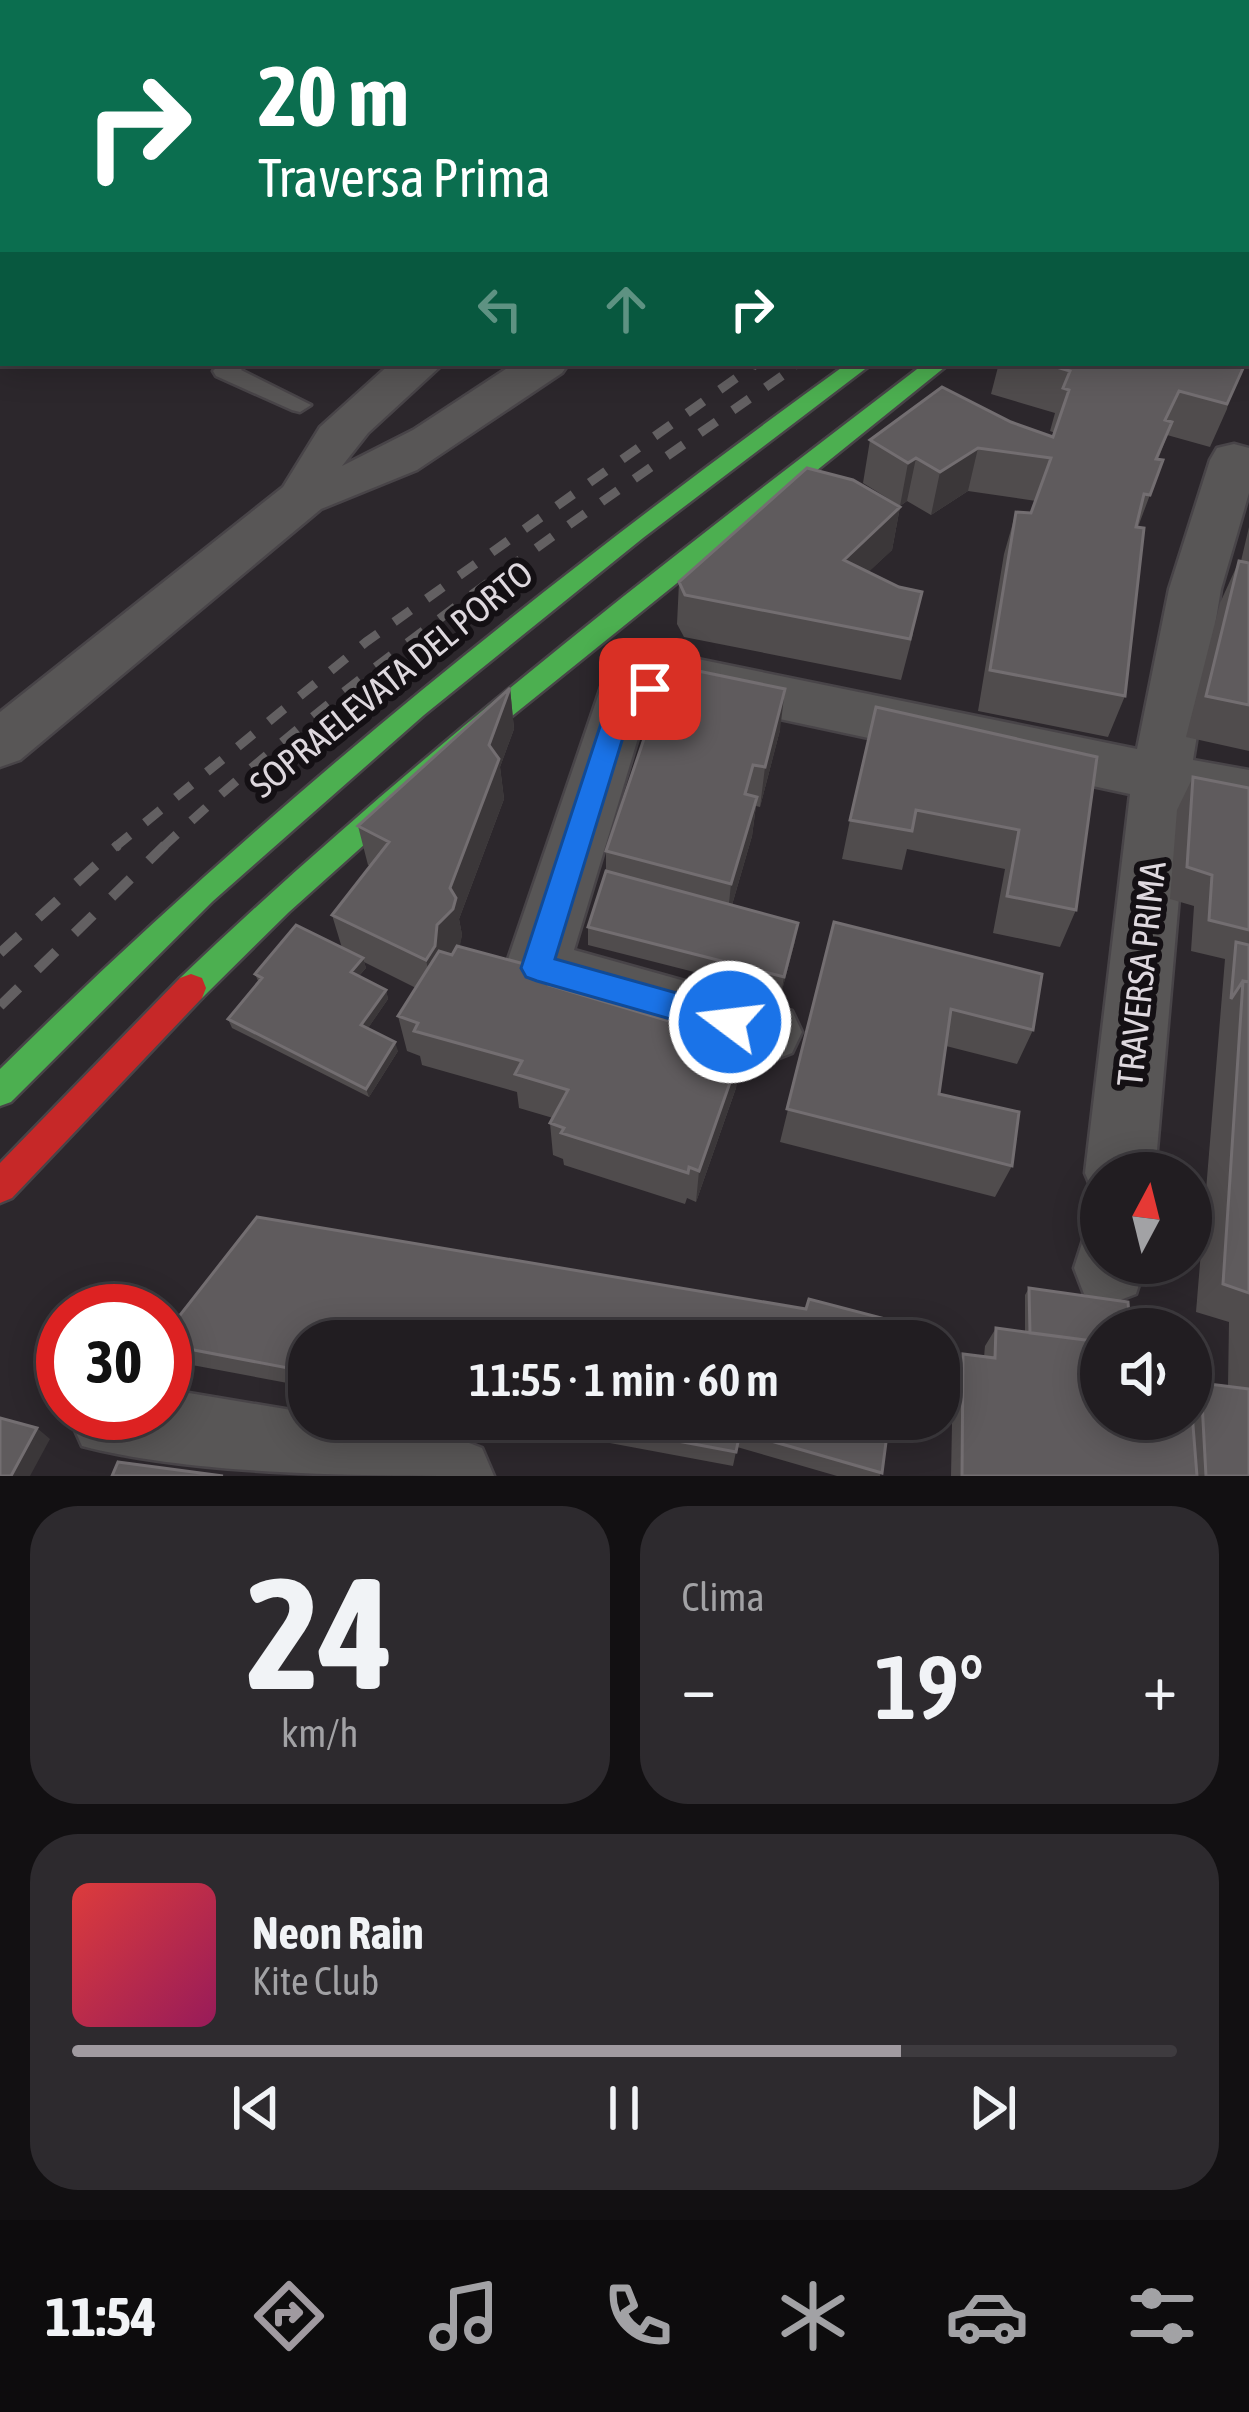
<!DOCTYPE html>
<html lang="it">
<meta charset="utf-8">
<style>
:root{--surface:#211d21;--page:#2d2a2e;--text:#f1f3f6;--muted:#a2a2a5;--line:#3e3b3f;--accent:#a09aa0}
body{margin:0;font-family:"Asap Condensed",sans-serif;background:var(--page);color:var(--text);height:100vh;display:flex;flex-direction:column;font-size:45px;white-space:nowrap}
*{box-sizing:border-box;margin:0}
p{font-size:39px;color:var(--muted)}
.icon{flex:none;width:66px;height:66px;fill:none;stroke:currentColor;stroke-width:2;stroke-linecap:round;stroke-linejoin:round}
.map{position:relative;height:1476px;overflow:hidden}
.panel{display:flex;flex-direction:column;gap:30px;padding:30px;background:#121012;flex:1}
.panel>*{flex:none}
.top-card{position:absolute;left:0px;top:0px;width:1251px;height:366px;box-shadow:0 6px 30px #0003,0 0 0 3px var(--line);background:#0b6e4f;color:#fff;overflow:hidden}
.needle{width:78px;rotate:7deg}
.controls{position:absolute;left:1080px;top:1152px;display:grid;gap:24px}
.controls a{display:grid;place-items:center;width:132px;height:132px;border-radius:50%;background:var(--surface);box-shadow:0 6px 30px #0003,0 0 0 3px var(--line);font-size:60px}
.speed{position:absolute;left:36px;top:1284px;display:flex;gap:24px;font-size:60px;font-weight:700;text-align:center}
.speed>*{display:grid;place-content:center;width:156px;height:156px;border-radius:50%;background:var(--surface);box-shadow:0 6px 30px #0003,0 0 0 3px var(--line);line-height:1}
.speed .limit{border:18px solid #d22;background:#fff;color:#111}
.pin{position:absolute;display:grid;place-items:center;width:102px;height:102px;color:#fff;margin:-51px;border-radius:24px;box-shadow:0 6px 18px #0006}
.me{position:absolute;width:132px;margin:-66px;rotate:285deg;stroke-linejoin:round;filter:drop-shadow(0 0 9px #0008)}
.turn{display:flex;align-items:center;gap:42px;height:252px;padding:0 60px;font-size:54px}
.turn .icon{width:156px;height:156px;stroke-width:2.5}
.turn b{display:block;font-size:84px;line-height:102px}
.lanes{display:flex;align-items:center;height:114px;padding:0 60px;background:#0003;justify-content:center;gap:60px;direction:ltr}
.lanes .off{opacity:.35}
.big{font-size:90px;font-weight:600;line-height:1.1}
.panel .tile{flex:1;display:flex;flex-direction:column;justify-content:center;gap:18px;min-width:0;padding:0 42px;border-radius:48px;background:var(--page)}
.panel .dial{align-items:center;gap:0}
.dial b{font-size:156px;line-height:1}
.song{display:flex;align-items:center;gap:36px}
.cover{width:144px;height:144px;border-radius:18px;background:linear-gradient(135deg,hsl(0 70% 55%),hsl(330 70% 35%))}
.played{height:12px;border-radius:6px;background:linear-gradient(90deg,var(--accent) 75%,var(--line) 75%)}
.keys{display:flex;justify-content:space-around;direction:ltr}
.heat{display:flex;justify-content:space-between;align-items:center;font-size:66px;direction:ltr}
.panel .tiles{flex:1;display:grid;gap:30px;grid-template-columns:1fr 1fr}
.tile:last-child{grid-column:span 2}
.trip{position:absolute;left:288px;top:1320px;width:672px;height:120px;border-radius:48px;background:var(--surface);box-shadow:0 6px 30px #0003,0 0 0 3px var(--line);font-weight:600;line-height:120px;text-align:center}
.dock{display:flex;height:192px;justify-content:space-around;align-items:center;background:#0d0c0d;color:var(--muted)}
.dock .icon{width:84px;height:84px}
.dock .selected{color:var(--accent)}
.dock b{font-size:54px;color:var(--text)}
.map>svg:first-child{display:block}
.water{fill:#164283}
.lines{fill:none;stroke-linecap:round;stroke-linejoin:round}
.lane-casing{stroke:#484448;stroke-width:5}
.street-casing{stroke:#484448;stroke-width:5}
.fast-casing{stroke:#484448;stroke-width:5}
.slow-casing{stroke:#484448;stroke-width:5}
.jam-casing{stroke:#484448;stroke-width:5}
.lane{fill:#585656;fill-rule:evenodd}
.street{fill:#585656;fill-rule:evenodd}
.fast{fill:#4caf50;fill-rule:evenodd}
.slow{fill:#ffc107;fill-rule:evenodd}
.jam{fill:#c62828;fill-rule:evenodd}
.rail-far2{stroke:#636062;stroke-width:6;stroke-dasharray:15 15;stroke-linecap:butt}
.rail-far1{stroke:#636062;stroke-width:9;stroke-dasharray:20 20;stroke-linecap:butt}
.rail{stroke:#636062;stroke-width:10;stroke-dasharray:26 26;stroke-linecap:butt}
.wall{fill:#504c4d}
.shaded-wall{fill:#3b3739}
.building{fill:#5f5b5d;stroke:#736e71;stroke-width:3}
.route{fill:#1a73e8;stroke:#114b97;stroke-width:3}
.labels{text-anchor:middle;dominant-baseline:central;stroke-width:12;stroke-linejoin:round;paint-order:stroke}
.street-label{font-size:36px;fill:#ded8de;stroke:#141014}
</style>
<div class="map">
<svg width="1249" height="1476" viewBox="0 0 1249 1476">
<rect width="100%" height="100%" fill="#2c272c"/>
<path class="water" d="M 0,0 L 449,0 L 3,3 L 0,247 Z"/>
<g class="lines">
<defs>
<path id="lane" d="M 221,363 L 247,363 L 241,370 L 311,405 L 300,412 L 292,410 L 216,376 L 213,371 Z"/>
<path id="street" d="M 391,363 L 444,363 L 368,433 L 342,466 L 413,430 L 515,363 L 569,363 L 562,373 L 417,470 L 321,509 L 20,760 L 0,767 L 0,712 L 283,487 L 320,427 Z
M 1234,444 L 1249,448 L 1249,493 L 1221,589 L 1193,760 L 1249,770 L 1249,818 L 1187,806 L 1155,1173 L 1101,1173 L 1101,1199 L 1095,1197 L 1085,1173 L 1130,794 L 682,698 L 645,715 L 574,950 L 792,1011 L 802,1032 L 792,1053 L 769,1062 L 514,988 L 505,968 L 601,687 L 678,655 L 1137,749 L 1169,589 L 1210,460 L 1217,448 Z
M 1101,1230 L 1101,1263 L 1146,1263 L 1136,1294 L 1110,1304 L 1084,1294 L 1074,1268 L 1084,1237 Z
M 165,1389 L 309,1413 L 309,1419 C 366,1419 429,1426 482,1448 L 494,1476 C 369,1476 197,1476 82,1446 L 70,1419 L 73,1413 L 165,1413 Z"/>
<path id="fast" d="M 1195,0 L 1211,0 L 1211,3 L 1195,3 Z
M 848,363 L 873,363 L 643,538 L 424,715 L 213,901 L 11,1102 L 0,1106 L 0,1069 C 263,809 548,580 848,363 Z
M 925,363 L 950,363 L 471,749 L 289,912 L 202,998 L 191,1002 L 180,998 L 176,988 L 180,978 C 414,755 668,559 925,363 Z"/>
<path id="slow" d="M 1248,101 L 1249,101 L 1249,111 L 1248,111 Z"/>
<path id="jam" d="M 191,974 L 202,978 L 206,988 L 202,998 L 12,1198 L 0,1203 L 0,1163 L 180,978 Z"/>
</defs>
<use href="#lane" class="lane-casing"/>
<use href="#street" class="street-casing"/>
<use href="#fast" class="fast-casing"/>
<use href="#slow" class="slow-casing"/>
<use href="#jam" class="jam-casing"/>
<use href="#lane" class="lane"/>
<use href="#street" class="street"/>
<use href="#fast" class="fast"/>
<use href="#slow" class="slow"/>
<use href="#jam" class="jam"/>
<path class="rail-far2" d="M 752,367 L 758,363
M 795,367 L 801,363"/>
<path class="rail-far1" d="M 114,848 L 366,642 L 756,364
M 162,848 C 357,665 581,517 799,364"/>
<path class="rail" d="M 0,953 L 118,845
M 0,1006 L 165,845"/>
</g>
<path class="wall" d="M 887,0 L 1010,0 L 1005,3 L 894,3 Z
M 999,363 L 1236,363 L 1227,409 L 1210,447 L 1167,435 L 1158,460 L 1163,460 L 1138,527 L 1125,696 L 1108,737 L 978,711 L 1004,554 L 1016,512 L 1031,513 L 1036,501 L 968,491 L 931,515 L 907,501 L 900,506 L 863,483 L 870,440 L 1011,422 L 1053,437 L 1055,433 L 1050,431 L 1055,413 L 991,394 Z
M 900,507 L 892,550 L 868,572 L 913,634 L 901,680 L 684,637 L 677,624 L 679,582 Z
M 1249,527 L 1249,751 L 1186,737 L 1220,603 L 1239,561 L 1241,561 Z
M 510,688 L 514,729 L 500,767 L 504,799 L 459,919 L 462,935 L 459,947 L 554,972 L 555,986 L 732,1040 L 731,1052 L 740,1054 L 736,1088 L 696,1202 L 687,1198 L 685,1204 L 564,1165 L 563,1159 L 553,1155 L 550,1123 L 553,1118 L 519,1108 L 517,1092 L 422,1065 L 420,1056 L 407,1051 L 398,1016 L 416,988 L 364,962 L 366,968 L 359,976 L 386,990 L 388,999 L 368,1028 L 398,1051 L 369,1097 L 232,1028 L 228,1019 L 259,983 L 255,974 L 342,948 L 332,915 L 370,866 L 368,865 L 358,826 Z
M 780,730 L 760,807 L 756,806 L 752,836 L 732,905 L 795,941 L 781,994 L 588,945 L 588,927 L 606,871 L 606,851 Z
M 1097,757 L 1076,910 L 1060,947 L 993,933 L 1005,869 L 907,849 L 902,870 L 842,859 L 850,820 Z
M 1193,777 L 1249,788 L 1249,1476 L 951,1476 L 953,1371 L 963,1354 L 984,1357 L 985,1346 L 996,1328 L 1025,1332 L 1025,1295 L 1029,1288 L 1101,1419 L 1191,1419 L 1191,1392 L 1201,1383 L 1228,1386 L 1229,1322 L 1196,1312 L 1225,959 L 1191,951 L 1194,906 L 1170,899 L 1177,810 Z
M 834,922 L 1033,1030 L 1017,1064 L 946,1046 L 939,1094 L 1012,1166 L 995,1197 L 780,1142 Z
M 309,1341 L 309,1387 L 192,1365 L 178,1347 Z
M 481,1419 L 889,1419 L 880,1476 L 837,1476 L 737,1447 L 733,1466 Z"/>
<path class="shaded-wall" d="M 978,0 L 1010,0 L 1005,3 L 972,3 Z
M 978,448 L 968,491 L 931,515 L 940,472 Z
M 916,458 L 907,501 L 900,506 L 908,463 Z
M 900,507 L 892,550 L 837,602 L 844,560 Z
M 510,688 L 514,729 L 500,767 L 504,799 L 459,919 L 462,935 L 460,946 L 434,996 L 426,960 L 450,888 L 489,745 Z
M 785,689 L 780,730 L 760,807 L 765,767 Z
M 757,797 L 752,836 L 727,922 L 731,884 Z
M 798,923 L 795,941 L 781,994 L 784,977 Z
M 363,958 L 366,968 L 354,981 L 351,972 Z
M 386,990 L 388,999 L 364,1034 L 361,1025 Z
M 395,1042 L 398,1051 L 369,1097 L 366,1089 Z
M 740,1054 L 736,1088 L 696,1202 L 699,1171 Z
M 37,1428 L 50,1439 L 30,1476 L 11,1476 Z"/>
<path class="building" d="M 824,0 L 839,0 L 846,3 L 818,3 Z
M 935,0 L 978,0 L 972,3 L 942,3 Z
M 1249,166 L 1249,222 L 1248,222 Z
M 1248,273 L 1249,273 L 1248,329 Z
M 1043,363 L 1233,363 L 1244,366 L 1227,404 L 1179,391 L 1165,420 L 1172,422 L 1156,459 L 1163,460 L 1150,495 L 1144,494 L 1136,527 L 1144,528 L 1125,696 L 990,670 L 1016,512 L 1031,513 L 1051,458 L 978,448 L 940,472 L 916,458 L 908,463 L 870,440 L 942,387 L 1011,422 L 1053,437 L 1069,390 L 1063,388 L 1070,371 Z
M 807,468 L 853,480 L 900,507 L 844,560 L 899,587 L 922,592 L 910,639 L 685,595 L 679,582 Z
M 1239,561 L 1249,563 L 1249,705 L 1206,696 Z
M 669,665 L 785,689 L 765,767 L 753,765 L 745,794 L 757,797 L 731,884 L 606,851 Z
M 510,688 L 489,745 L 499,759 L 450,888 L 456,898 L 453,909 L 437,925 L 435,946 L 426,960 L 332,915 L 389,842 L 358,826 Z
M 876,707 L 1097,757 L 1076,910 L 1007,896 L 1019,830 L 916,810 L 912,831 L 850,820 Z
M 1193,777 L 1249,788 L 1249,930 L 1209,920 L 1212,875 L 1187,867 Z
M 606,871 L 798,923 L 784,977 L 588,927 Z
M 834,922 L 1042,974 L 1033,1030 L 951,1009 L 939,1094 L 1019,1112 L 1012,1166 L 787,1109 Z
M 296,925 L 363,958 L 351,972 L 386,990 L 361,1025 L 395,1042 L 366,1089 L 228,1019 L 262,978 L 255,974 Z
M 1236,942 L 1249,945 L 1249,982 L 1243,981 L 1231,999 Z
M 457,946 L 554,972 L 549,985 L 732,1040 L 729,1051 L 740,1054 L 699,1171 L 689,1167 L 688,1173 L 561,1133 L 564,1128 L 550,1123 L 568,1090 L 515,1074 L 522,1061 L 414,1031 L 418,1023 L 398,1016 L 439,951 L 452,955 Z
M 1243,981 L 1249,982 L 1249,1293 L 1223,1284 Z
M 257,1217 L 806,1309 L 809,1299 L 901,1323 L 899,1341 L 309,1341 L 309,1372 L 178,1347 L 173,1324 Z
M 1029,1288 L 1128,1302 L 1130,1329 L 1101,1329 L 1101,1342 L 1030,1333 Z
M 996,1328 L 1101,1342 L 1101,1419 L 1191,1419 L 1191,1400 L 1197,1476 L 962,1476 L 963,1354 L 995,1358 Z
M 1201,1383 L 1249,1389 L 1249,1476 L 1206,1476 Z
M 0,1418 L 37,1428 L 11,1476 L 0,1476 Z
M 561,1419 L 889,1419 L 882,1473 L 740,1432 L 736,1452 Z
M 118,1462 L 223,1476 L 112,1476 Z"/>
<path class="route" d="M 650,679 L 663,689 L 659,697 L 632,708 L 555,959 L 741,1011 L 746,1022 L 741,1032 L 730,1036 L 537,981 L 526,977 L 521,968 L 608,702 L 612,695 Z"/>
<g class="labels">
<g class="street-label">
<text transform="translate(391 679) rotate(-39)">SOPRAELEVATA DEL PORTO</text>
<text transform="translate(1141 974) rotate(-84)">TRAVERSA PRIMA</text>
</g>
</g>
</svg>
<div class="controls">
<a><svg class="needle" viewBox="-14 -14 28 28"><path d="M0-13l5 13h-10z" fill="#e53935"/><path d="M0 13l5-13h-10z" fill="#a2a2a5"/></svg></a>
<a><svg class="icon" aria-label="sound" viewBox="0 0 24 24"><path d="M4 9h4l5-4v14l-5-4H4zM17 9q2 3 0 6"/></svg></a>
</div>
<div class="speed"><div class="limit">30</div></div>
<div class="pin" style="left:650px;top:689px;background:#d93025"><svg class="icon" aria-label="arrive" viewBox="0 0 24 24"><path d="M6 21V4h12l-3 4 3 4H6"/></svg></div>
<svg class="me" style="left:730px;top:1022px" viewBox="-20 -20 40 40"><circle r="17" fill="#1a73e8" stroke="#fff" stroke-width="3"/><path d="M0-11L8 9 0 5-8 9z" fill="#fff"/></svg>
<div class="trip">11:55 · 1 min · 60 m</div>
<div class="top-card">
<div class="turn"><svg class="icon" aria-label="right" viewBox="0 0 24 24"><path d="M7 20v-9h11M14 6l5 5-5 5"/></svg><div><b>20 m</b>Traversa Prima</div></div>
<div class="lanes"><svg class="icon off" aria-label="left" viewBox="0 0 24 24"><path d="M17 20v-9H6M10 6l-5 5 5 5"/></svg><svg class="icon off" aria-label="ahead" viewBox="0 0 24 24"><path d="M12 20V5M6 11l6-6 6 6"/></svg><svg class="icon" aria-label="right" viewBox="0 0 24 24"><path d="M7 20v-9h11M14 6l5 5-5 5"/></svg></div>
</div>
</div>
<section class="panel">
<div class="tiles">
<div class="tile dial"><b>24</b><p>km/h</p></div>
<div class="tile"><p>Clima</p>
<div class="heat"><a>−</a><b class="big">19°</b><a>+</a></div>
</div>
<div class="tile">
<div class="song"><i class="cover"></i><div><b>Neon Rain</b><p>Kite Club</p></div></div>
<div class="played"></div>
<div class="keys"><svg class="icon" aria-label="previous" viewBox="0 0 24 24"><path d="M18 5L8 12l10 7zM5 5v14"/></svg><svg class="icon" aria-label="pause" viewBox="0 0 24 24"><path d="M8 5v14M16 5v14"/></svg><svg class="icon" aria-label="next" viewBox="0 0 24 24"><path d="M6 5l10 7-10 7zM19 5v14"/></svg></div>
</div>
</div>
</section>
<nav class="dock">
<b>11:54</b>
<svg class="icon selected" aria-label="directions" viewBox="0 0 24 24"><path d="M12 3l9 9-9 9-9-9zM9 14v-3h6M13 9l2 2-2 2"/></svg>
<svg class="icon" aria-label="music" viewBox="0 0 24 24"><path d="M9 18V5l10-2v13"/><circle cx="6" cy="18" r="3"/><circle cx="16" cy="16" r="3"/></svg>
<svg class="icon" aria-label="phone" viewBox="0 0 24 24"><path d="M5 4h4l2 5-3 2q2 4 5 5l2-3 5 2v4C11 20 4 13 5 4z"/></svg>
<svg class="icon" aria-label="climate" viewBox="0 0 24 24"><path d="M12 3v18M4 7l16 10M4 17L20 7"/></svg>
<svg class="icon" aria-label="car" viewBox="0 0 24 24"><path d="M5 17H2v-5l4-1 3-4h7l3 4 3 1v5h-3M9 17h6M6 11h13"/><circle cx="7" cy="17" r="2"/><circle cx="17" cy="17" r="2"/></svg>
<svg class="icon" aria-label="filters" viewBox="0 0 24 24"><path d="M4 7h16M4 17h16"/><circle cx="9" cy="7" r="2"/><circle cx="15" cy="17" r="2"/></svg>
</nav>
